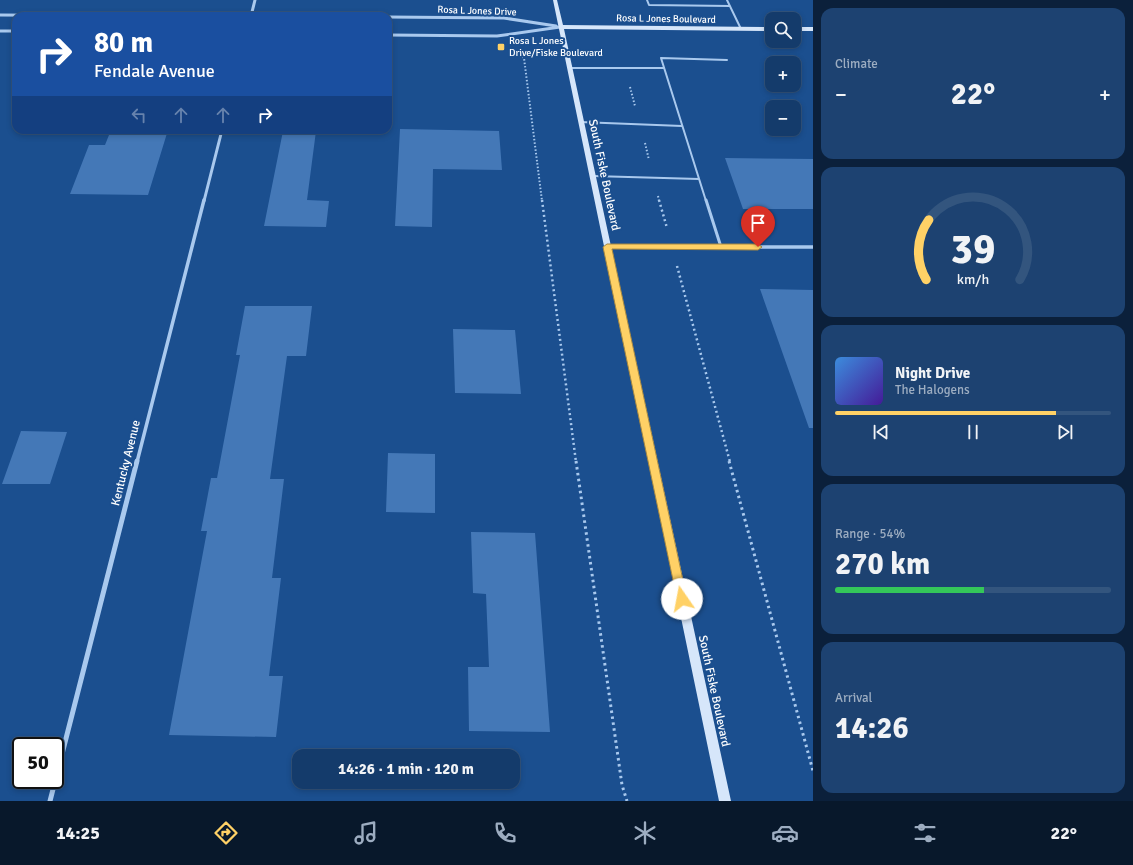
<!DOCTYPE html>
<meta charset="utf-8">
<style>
:root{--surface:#143b6b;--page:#1d4271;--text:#f1f3f6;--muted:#9dadc1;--line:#33557e;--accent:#ffd166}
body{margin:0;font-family:Signika,sans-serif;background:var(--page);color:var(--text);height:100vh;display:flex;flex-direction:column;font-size:15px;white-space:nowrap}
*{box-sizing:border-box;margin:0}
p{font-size:13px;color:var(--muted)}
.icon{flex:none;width:22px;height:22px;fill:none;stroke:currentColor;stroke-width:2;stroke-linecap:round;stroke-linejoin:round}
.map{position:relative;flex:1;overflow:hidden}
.sheet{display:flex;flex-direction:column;gap:8px;padding:8px;background:#0b203b;width:320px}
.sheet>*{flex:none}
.hud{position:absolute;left:12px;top:12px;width:380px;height:122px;border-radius:12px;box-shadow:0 2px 6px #0003,0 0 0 1px var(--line);background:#1a4fa0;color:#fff;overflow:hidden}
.tools{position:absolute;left:765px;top:12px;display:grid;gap:8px}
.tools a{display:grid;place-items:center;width:36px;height:36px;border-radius:8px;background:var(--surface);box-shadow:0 2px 6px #0003,0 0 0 1px var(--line);font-size:20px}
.speed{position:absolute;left:12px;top:737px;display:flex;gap:8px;font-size:20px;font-weight:700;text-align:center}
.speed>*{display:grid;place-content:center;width:52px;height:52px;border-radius:50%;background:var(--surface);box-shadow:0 2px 6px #0003,0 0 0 1px var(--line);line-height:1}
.speed .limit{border:2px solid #111;border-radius:6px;background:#fff;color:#111}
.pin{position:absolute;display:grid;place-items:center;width:34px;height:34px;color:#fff;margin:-41px -17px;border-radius:50% 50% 50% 0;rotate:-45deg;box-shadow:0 0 4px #0007}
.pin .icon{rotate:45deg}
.me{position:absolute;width:44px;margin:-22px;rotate:348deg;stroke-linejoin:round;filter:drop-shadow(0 0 3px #0008)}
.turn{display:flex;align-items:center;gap:14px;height:84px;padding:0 16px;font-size:18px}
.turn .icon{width:52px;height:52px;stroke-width:2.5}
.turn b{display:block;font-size:28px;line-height:34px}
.lanes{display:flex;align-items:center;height:38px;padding:0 16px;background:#0003;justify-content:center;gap:20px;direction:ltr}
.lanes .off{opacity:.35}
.big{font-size:30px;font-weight:800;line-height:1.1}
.sheet .widget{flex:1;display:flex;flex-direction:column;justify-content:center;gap:6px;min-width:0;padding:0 14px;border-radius:12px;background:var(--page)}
.sheet .dial{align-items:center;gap:0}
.dial svg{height:104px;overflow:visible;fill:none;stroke:var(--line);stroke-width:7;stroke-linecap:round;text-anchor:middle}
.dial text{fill:var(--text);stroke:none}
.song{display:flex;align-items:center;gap:12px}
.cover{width:48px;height:48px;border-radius:6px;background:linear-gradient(135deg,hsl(210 70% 55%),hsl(260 70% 35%))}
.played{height:4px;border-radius:2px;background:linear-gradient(90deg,var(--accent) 80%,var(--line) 80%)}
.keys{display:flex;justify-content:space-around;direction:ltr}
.heat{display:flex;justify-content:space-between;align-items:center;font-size:22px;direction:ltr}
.charge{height:6px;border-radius:3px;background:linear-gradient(90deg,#34c759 54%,var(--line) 0)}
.trip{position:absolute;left:292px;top:749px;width:228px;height:40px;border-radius:12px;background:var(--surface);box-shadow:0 2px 6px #0003,0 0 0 1px var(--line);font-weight:800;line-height:40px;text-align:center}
.tabs{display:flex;height:64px;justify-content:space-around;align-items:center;background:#08182b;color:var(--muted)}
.tabs .icon{width:28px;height:28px}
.tabs .on{color:var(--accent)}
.tabs b{font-size:18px;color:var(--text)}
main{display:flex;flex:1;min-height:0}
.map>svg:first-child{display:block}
.building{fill:#4478b7}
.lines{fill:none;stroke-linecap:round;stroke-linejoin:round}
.path-far2{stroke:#a9c9ee;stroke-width:2;stroke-dasharray:1.5 2;stroke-linecap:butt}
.path-far1{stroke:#a9c9ee;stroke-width:2.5;stroke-dasharray:2 3;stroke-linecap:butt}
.path{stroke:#a9c9ee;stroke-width:3;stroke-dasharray:2.5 3.5;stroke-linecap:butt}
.lane-far1{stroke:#a9c9ee;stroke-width:2}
.lane{stroke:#a9c9ee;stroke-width:3}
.street-far2{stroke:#a9c9ee;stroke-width:3}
.street-far1{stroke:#a9c9ee;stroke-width:3.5}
.street{stroke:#a9c9ee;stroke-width:5}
.secondary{fill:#d6e6fa;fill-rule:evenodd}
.route{fill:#ffd166;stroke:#a68842}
.poi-dot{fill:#ffd166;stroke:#1b4f8f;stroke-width:1.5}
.labels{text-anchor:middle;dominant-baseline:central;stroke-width:4;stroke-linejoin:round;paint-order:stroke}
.far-street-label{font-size:10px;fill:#fff;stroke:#1b4f8f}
.far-poi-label{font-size:10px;fill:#fff;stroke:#1b4f8f;text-anchor:start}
.street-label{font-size:12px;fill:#fff;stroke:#1b4f8f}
</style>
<main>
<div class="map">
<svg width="813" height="801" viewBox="0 0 813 801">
<rect width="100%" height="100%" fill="#1b4f8f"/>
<path class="building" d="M 400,129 L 499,131 L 502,170 L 433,169 L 432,227 L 395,226 Z
M 111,130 L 168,130 L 148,195 L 70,194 L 89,145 L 105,145 Z
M 283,131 L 316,131 L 307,200 L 329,201 L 326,227 L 264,226 Z
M 725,158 L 813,159 L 813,209 L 743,209 Z
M 760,289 L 813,290 L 813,428 L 809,428 Z
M 245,306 L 312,306 L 306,356 L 287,356 L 270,479 L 284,479 L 272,578 L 281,578 L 269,676 L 283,676 L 276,737 L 169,735 L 207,531 L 201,531 L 211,478 L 217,478 L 240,355 L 236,355 Z
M 453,329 L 515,330 L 521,394 L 455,393 Z
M 21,431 L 67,432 L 50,484 L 2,484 Z
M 388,453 L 435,454 L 435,513 L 386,512 Z
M 471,532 L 535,533 L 550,732 L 469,731 L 468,667 L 489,667 L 486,594 L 473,593 Z"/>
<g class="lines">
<path class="path-far2" d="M 516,53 L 524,58 L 542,201
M 630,87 L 635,106
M 645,143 L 649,160
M 658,196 L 659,201"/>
<path class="path-far1" d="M 542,200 L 576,462
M 659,200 L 667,228
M 677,266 L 730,462"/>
<path class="path" d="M 576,461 L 622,785 L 627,801
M 729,461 L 813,771"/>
<path class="lane-far1" d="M 647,0 L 649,5 L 730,6
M 727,0 L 741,29
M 570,68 L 664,68
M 580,122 L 682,126
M 593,176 L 699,179
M 706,201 L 661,58 L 727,60"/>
<path class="lane" d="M 706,200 L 721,247"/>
<path class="street-far2" d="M 0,15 L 156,16
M 251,16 L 255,0
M 388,17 L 504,18 L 556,26
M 0,31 L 16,31
M 388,35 L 497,36 L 560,27
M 204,201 L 222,130"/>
<path class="street-far1" d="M 607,247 L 813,247
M 137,462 L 204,200"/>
<path class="street" d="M 50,801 L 137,461"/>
<path class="secondary" d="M 553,0 L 557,0 L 563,25 L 772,27 L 772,31 L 564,29 L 731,801 L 719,801 Z
M 794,27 L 813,27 L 813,31 L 794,31 Z"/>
</g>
<path class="route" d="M 607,244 L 758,244 L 762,247 L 758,250 L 612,249 L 687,599 L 686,603 L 682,605 L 678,603 L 677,599 L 603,247 Z"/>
<rect class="poi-dot" x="497" y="43" width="8" height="8" rx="2"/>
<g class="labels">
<g class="far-street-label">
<text transform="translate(477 11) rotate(2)">Rosa L Jones Drive</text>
<text transform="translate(666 19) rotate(1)">Rosa L Jones Boulevard</text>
</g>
<g class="far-poi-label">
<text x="509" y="41">Rosa L Jones<tspan x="509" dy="12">Drive/Fiske Boulevard</tspan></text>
</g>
<g class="street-label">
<text transform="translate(604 175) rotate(78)">South Fiske Boulevard</text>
<text transform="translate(126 463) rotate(-76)">Kentucky Avenue</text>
<text transform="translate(714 691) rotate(78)">South Fiske Boulevard</text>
</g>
</g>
</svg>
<div class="tools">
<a><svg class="icon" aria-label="search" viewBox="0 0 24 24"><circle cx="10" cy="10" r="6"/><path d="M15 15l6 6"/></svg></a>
<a>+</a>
<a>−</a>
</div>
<div class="speed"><div class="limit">50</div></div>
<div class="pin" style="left:758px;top:247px;background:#d93025"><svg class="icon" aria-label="arrive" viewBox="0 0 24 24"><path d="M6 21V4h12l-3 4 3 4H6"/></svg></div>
<svg class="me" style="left:682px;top:599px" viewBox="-20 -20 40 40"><circle r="19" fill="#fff"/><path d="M0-13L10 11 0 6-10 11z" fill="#ffd166"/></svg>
<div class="trip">14:26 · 1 min · 120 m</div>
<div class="hud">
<div class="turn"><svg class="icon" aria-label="right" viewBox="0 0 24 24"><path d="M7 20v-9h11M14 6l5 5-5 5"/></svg><div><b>80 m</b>Fendale Avenue</div></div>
<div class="lanes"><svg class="icon off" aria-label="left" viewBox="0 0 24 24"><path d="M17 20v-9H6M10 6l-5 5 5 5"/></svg><svg class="icon off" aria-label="ahead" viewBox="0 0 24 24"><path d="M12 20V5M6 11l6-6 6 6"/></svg><svg class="icon off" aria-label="ahead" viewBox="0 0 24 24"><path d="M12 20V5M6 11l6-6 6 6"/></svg><svg class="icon" aria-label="right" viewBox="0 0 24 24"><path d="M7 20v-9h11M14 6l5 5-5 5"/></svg></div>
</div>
</div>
<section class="sheet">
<div class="widget"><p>Climate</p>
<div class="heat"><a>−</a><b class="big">22°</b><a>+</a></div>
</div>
<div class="widget dial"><svg viewBox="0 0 100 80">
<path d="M14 69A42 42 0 1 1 86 69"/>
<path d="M14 69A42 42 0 0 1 16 23" stroke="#ffd166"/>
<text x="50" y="56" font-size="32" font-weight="700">39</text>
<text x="50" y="72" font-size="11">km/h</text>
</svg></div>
<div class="widget">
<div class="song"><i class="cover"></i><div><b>Night Drive</b><p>The Halogens</p></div></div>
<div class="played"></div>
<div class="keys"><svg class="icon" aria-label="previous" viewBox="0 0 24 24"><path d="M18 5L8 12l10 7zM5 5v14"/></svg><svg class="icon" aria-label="pause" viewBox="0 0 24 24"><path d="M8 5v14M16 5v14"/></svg><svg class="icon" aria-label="next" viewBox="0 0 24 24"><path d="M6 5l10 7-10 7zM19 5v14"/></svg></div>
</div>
<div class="widget"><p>Range · 54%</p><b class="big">270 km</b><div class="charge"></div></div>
<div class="widget"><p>Arrival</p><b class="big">14:26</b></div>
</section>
</main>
<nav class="tabs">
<b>14:25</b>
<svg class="icon on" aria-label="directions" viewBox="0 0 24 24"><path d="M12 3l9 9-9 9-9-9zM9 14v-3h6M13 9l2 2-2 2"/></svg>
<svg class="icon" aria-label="music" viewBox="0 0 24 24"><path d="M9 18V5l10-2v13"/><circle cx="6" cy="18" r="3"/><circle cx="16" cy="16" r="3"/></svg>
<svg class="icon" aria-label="phone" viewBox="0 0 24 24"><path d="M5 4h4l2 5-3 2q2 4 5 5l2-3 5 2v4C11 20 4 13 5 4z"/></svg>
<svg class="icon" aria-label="climate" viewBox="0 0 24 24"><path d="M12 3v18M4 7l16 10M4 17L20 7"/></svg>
<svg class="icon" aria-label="car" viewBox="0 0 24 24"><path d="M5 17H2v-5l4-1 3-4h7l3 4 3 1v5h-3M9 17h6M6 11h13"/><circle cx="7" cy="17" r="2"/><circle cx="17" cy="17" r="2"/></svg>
<svg class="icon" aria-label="filters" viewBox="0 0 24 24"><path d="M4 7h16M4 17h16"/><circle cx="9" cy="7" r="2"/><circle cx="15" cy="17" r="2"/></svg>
<b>22°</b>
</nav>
